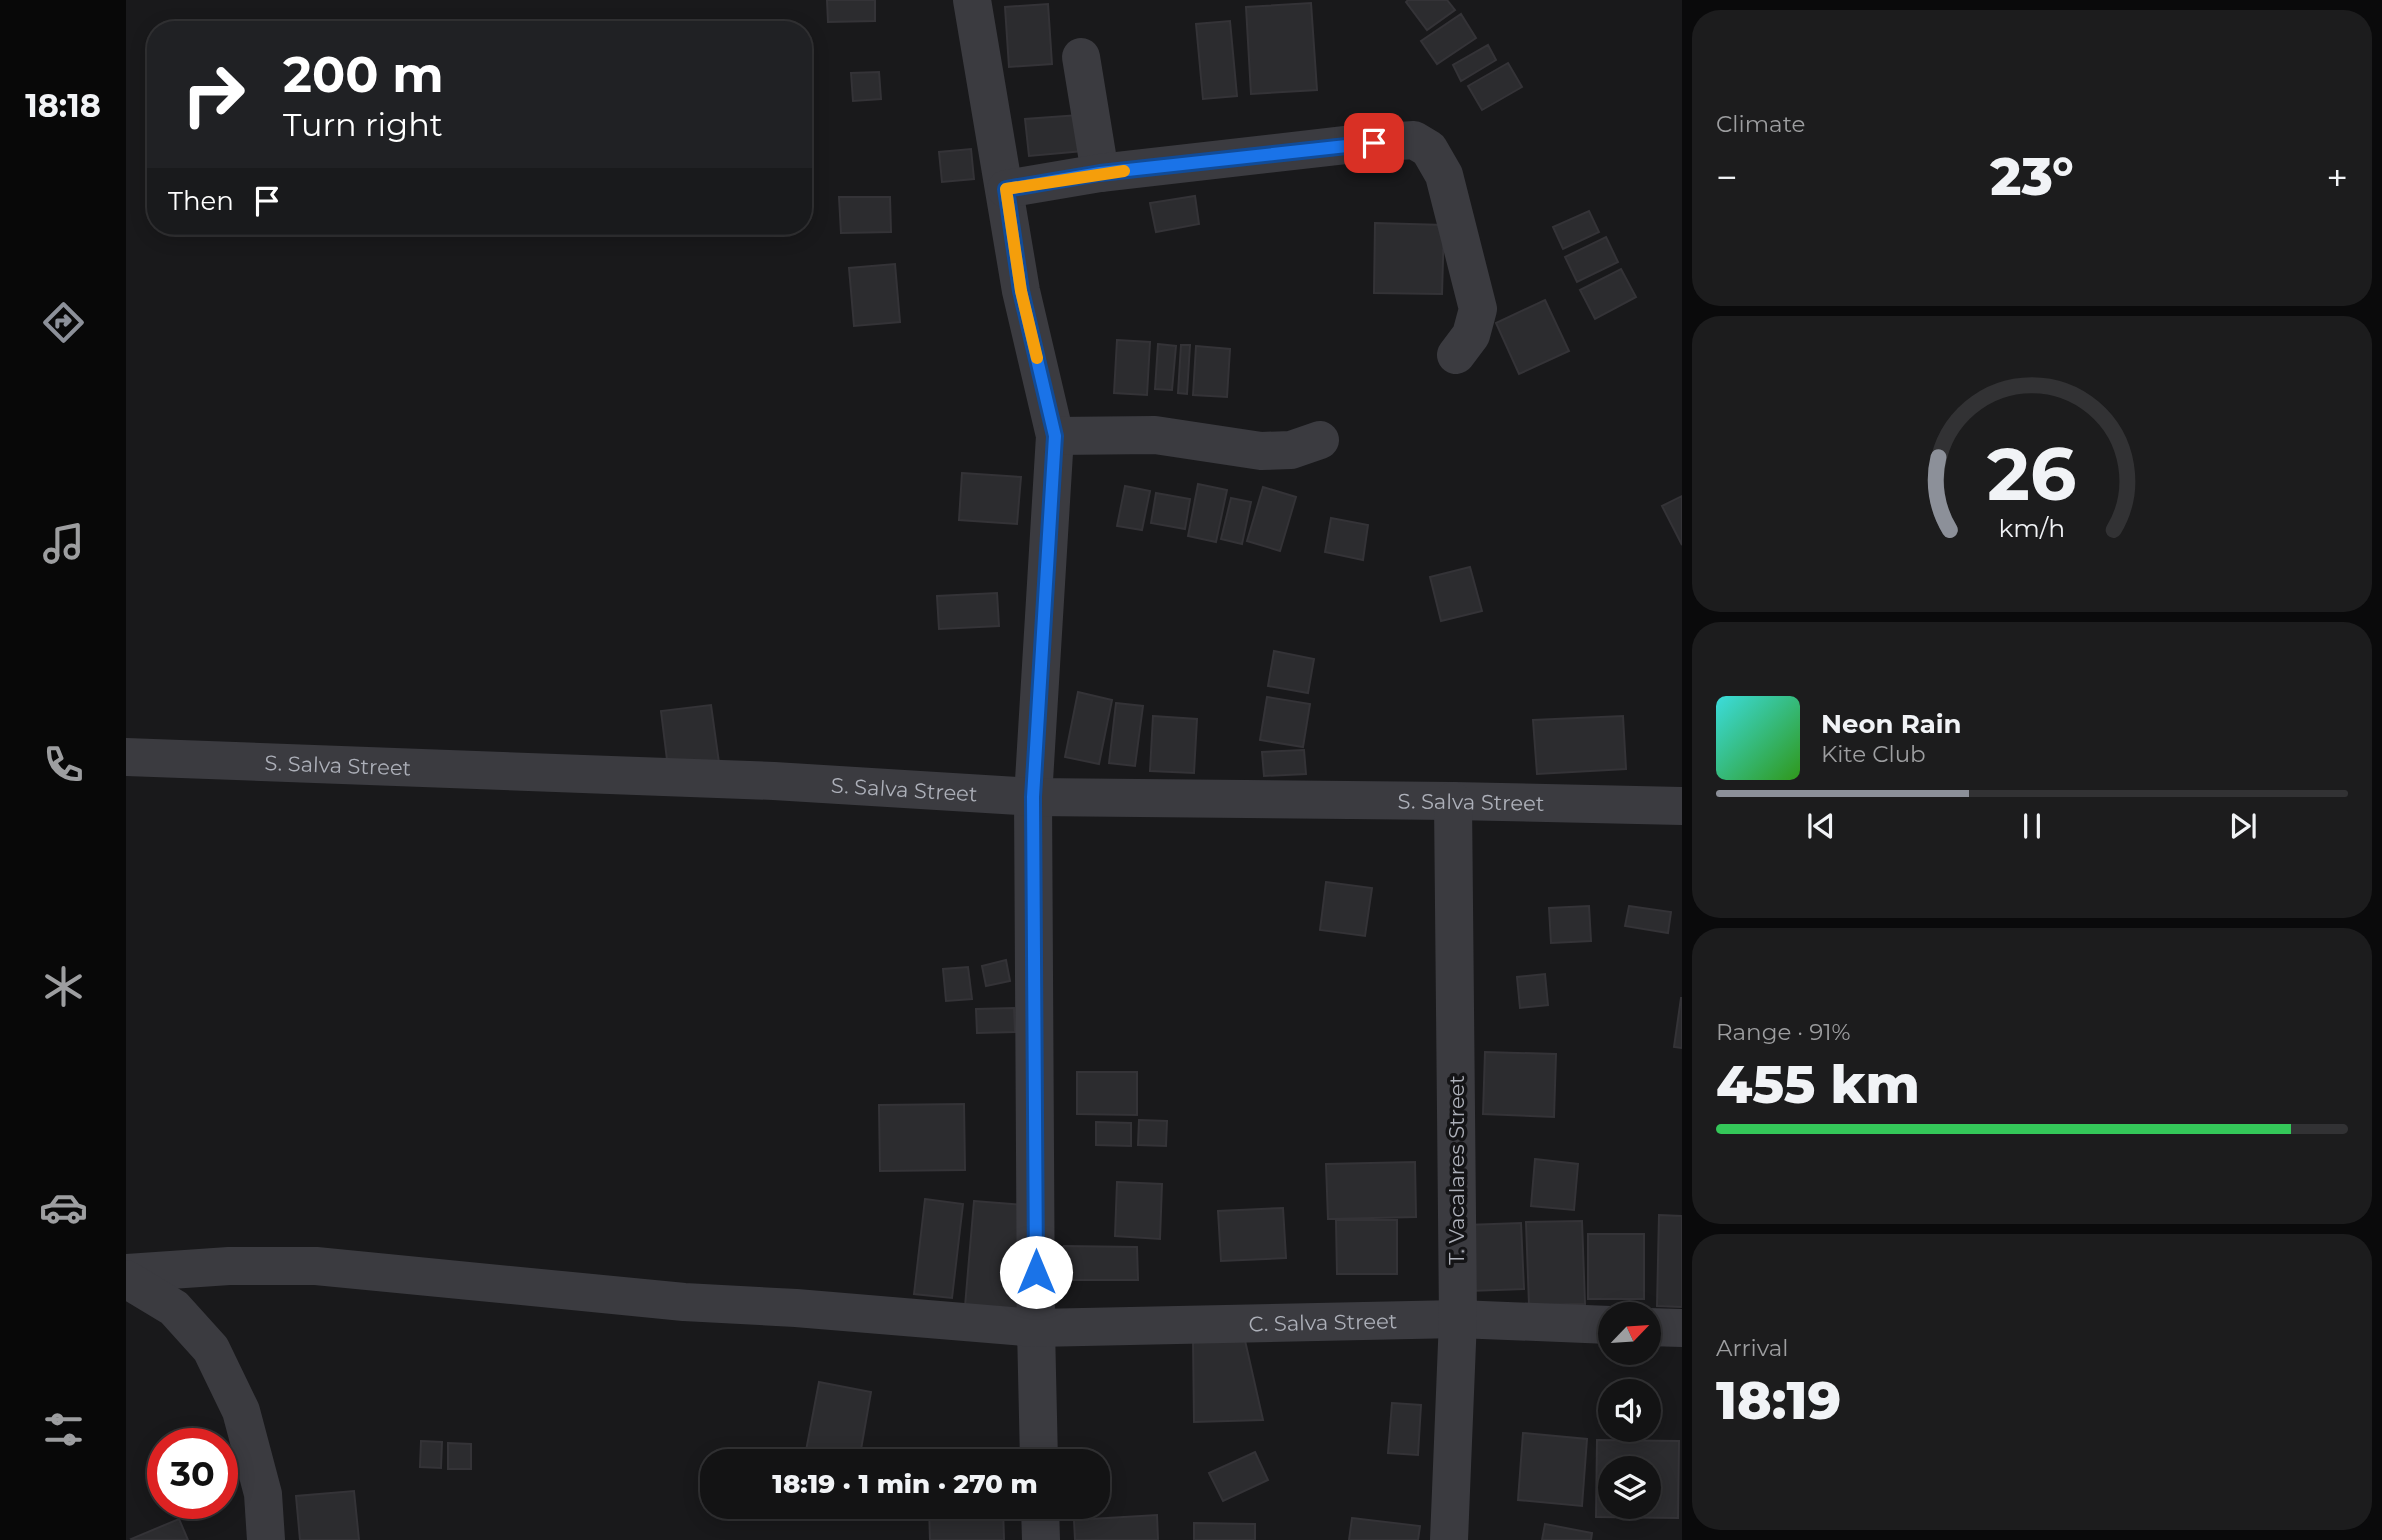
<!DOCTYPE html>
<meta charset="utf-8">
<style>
:root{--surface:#131314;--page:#1c1c1d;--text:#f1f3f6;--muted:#9d9ea0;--line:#323234;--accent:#8c9099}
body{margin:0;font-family:Montserrat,sans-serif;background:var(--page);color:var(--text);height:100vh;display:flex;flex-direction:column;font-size:26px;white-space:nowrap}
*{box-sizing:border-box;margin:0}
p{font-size:23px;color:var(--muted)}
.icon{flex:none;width:38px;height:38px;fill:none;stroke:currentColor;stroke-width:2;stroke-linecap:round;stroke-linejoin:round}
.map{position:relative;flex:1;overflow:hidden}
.drawer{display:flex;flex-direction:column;gap:10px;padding:10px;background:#0a0a0b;width:700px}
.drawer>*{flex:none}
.top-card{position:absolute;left:21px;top:21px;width:665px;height:214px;border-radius:28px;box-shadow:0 4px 18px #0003,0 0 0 2px var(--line);background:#202124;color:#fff;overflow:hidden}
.needle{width:46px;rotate:65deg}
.tools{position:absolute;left:1472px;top:1302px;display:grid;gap:14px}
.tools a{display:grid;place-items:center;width:63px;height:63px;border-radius:50%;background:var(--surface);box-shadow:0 4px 18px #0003,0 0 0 2px var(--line);font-size:35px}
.speed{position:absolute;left:21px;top:1428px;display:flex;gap:14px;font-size:35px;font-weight:700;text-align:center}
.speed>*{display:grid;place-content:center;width:91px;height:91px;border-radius:50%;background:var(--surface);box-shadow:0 4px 18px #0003,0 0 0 2px var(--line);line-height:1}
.speed .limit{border:10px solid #d22;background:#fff;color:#111}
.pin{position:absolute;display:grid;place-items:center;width:60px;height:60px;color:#fff;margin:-30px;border-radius:14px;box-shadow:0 4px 10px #0006}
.me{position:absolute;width:77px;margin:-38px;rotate:0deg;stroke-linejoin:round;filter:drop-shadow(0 0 5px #0008)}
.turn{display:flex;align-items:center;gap:24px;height:147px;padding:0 21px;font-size:32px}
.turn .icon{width:91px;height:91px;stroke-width:2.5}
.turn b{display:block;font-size:49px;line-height:60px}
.then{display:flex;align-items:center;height:66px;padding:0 21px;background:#0003;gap:14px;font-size:26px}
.big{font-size:52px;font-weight:800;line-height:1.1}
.drawer .tile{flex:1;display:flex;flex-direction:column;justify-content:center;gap:10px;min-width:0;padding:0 24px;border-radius:28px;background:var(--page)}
.drawer .dial{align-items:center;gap:0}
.dial svg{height:182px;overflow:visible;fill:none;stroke:var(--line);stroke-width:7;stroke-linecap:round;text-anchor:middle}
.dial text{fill:var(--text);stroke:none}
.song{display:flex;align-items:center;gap:21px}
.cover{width:84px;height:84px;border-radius:10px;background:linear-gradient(135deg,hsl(180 70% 55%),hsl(110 70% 35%))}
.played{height:7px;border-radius:4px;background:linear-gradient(90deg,var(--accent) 40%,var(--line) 40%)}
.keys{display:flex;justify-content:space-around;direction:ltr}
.heat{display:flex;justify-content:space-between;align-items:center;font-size:38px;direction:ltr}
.charge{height:10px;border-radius:5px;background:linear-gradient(90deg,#34c759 91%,var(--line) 0)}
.trip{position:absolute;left:574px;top:1449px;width:410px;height:70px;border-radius:28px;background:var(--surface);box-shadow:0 4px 18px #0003,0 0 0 2px var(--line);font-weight:800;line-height:70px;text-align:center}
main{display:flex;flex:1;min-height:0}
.tab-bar{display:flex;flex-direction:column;width:126px;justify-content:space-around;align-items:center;background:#080808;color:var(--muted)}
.tab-bar .icon{width:49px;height:49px}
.tab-bar .on{color:var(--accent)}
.tab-bar b{font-size:32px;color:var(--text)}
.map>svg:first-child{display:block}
.building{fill:#2c2c2f;stroke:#343337;stroke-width:2;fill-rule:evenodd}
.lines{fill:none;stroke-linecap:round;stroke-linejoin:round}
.minor{stroke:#3b3b40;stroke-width:38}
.route-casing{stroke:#114b97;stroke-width:18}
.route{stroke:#1a73e8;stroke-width:12}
.slow{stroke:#f59e0b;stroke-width:12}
.labels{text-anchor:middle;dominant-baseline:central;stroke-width:7;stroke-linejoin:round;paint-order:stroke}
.street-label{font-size:21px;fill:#adb0b9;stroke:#141416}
</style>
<main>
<nav class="tab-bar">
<b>18:18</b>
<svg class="icon on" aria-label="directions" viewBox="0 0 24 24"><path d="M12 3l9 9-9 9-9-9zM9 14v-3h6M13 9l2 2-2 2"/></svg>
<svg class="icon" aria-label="music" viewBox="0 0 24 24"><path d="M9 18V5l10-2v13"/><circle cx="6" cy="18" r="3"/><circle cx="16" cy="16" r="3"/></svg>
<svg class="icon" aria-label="phone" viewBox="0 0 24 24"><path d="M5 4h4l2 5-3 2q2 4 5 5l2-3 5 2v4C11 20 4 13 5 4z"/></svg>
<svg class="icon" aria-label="climate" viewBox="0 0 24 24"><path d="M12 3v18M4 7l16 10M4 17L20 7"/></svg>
<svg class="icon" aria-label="car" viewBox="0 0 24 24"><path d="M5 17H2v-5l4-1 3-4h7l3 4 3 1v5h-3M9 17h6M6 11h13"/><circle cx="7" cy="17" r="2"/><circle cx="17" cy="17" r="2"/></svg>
<svg class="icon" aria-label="filters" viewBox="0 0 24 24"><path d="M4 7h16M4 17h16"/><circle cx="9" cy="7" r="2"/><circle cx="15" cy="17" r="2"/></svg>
</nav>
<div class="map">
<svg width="1556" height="1540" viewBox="0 0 1556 1540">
<rect width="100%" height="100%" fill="#19191b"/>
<path class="building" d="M 701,0 L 749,0 L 749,21 L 702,22 Z
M 1282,0 L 1321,0 L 1329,10 L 1301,30 L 1280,2 Z
M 1185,3 L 1191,90 L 1125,94 L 1120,7 Z
M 922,4 L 926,64 L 883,67 L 879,7 Z
M 1335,14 L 1350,38 L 1311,64 L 1295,41 Z
M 1104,21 L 1111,96 L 1077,99 L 1070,24 Z
M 1362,45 L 1370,60 L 1335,81 L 1327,65 Z
M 1382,63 L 1396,87 L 1356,110 L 1342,86 Z
M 753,72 L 755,99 L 727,101 L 725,73 Z
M 953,115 L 957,151 L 903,156 L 899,119 Z
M 845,149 L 848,179 L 816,182 L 813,152 Z
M 1069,196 L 1073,224 L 1030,232 L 1024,203 Z
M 713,197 L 764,197 L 765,232 L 715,233 Z
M 1463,211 L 1473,232 L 1437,249 L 1427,227 Z
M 1249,223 L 1318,225 L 1316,294 L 1248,293 Z
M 1480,237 L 1492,262 L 1451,282 L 1439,257 Z
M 769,264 L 774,322 L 728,326 L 723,268 Z
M 1495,269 L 1510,297 L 1469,319 L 1454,290 Z
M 1419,300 L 1443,351 L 1393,374 L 1370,323 Z
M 991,340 L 1024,342 L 1021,395 L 988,393 Z
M 1032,344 L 1050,346 L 1046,390 L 1029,389 Z
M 1055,345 L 1064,345 L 1061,394 L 1052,393 Z
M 1070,346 L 1104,349 L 1101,397 L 1067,395 Z
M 836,473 L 895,477 L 891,524 L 833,520 Z
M 1072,484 L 1101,490 L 1090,542 L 1062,536 Z
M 999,486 L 1024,491 L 1016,530 L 991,526 Z
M 1137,487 L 1170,497 L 1154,551 L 1121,541 Z
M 1030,493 L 1064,499 L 1059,529 L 1025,523 Z
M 1556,496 L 1556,545 L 1536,506 Z
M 1105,498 L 1125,502 L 1116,544 L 1095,539 Z
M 1205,518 L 1242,525 L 1237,560 L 1199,552 Z
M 1344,567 L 1356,611 L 1315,621 L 1304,577 Z
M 871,593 L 873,626 L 813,629 L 811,596 Z
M 1148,651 L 1188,659 L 1182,693 L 1142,686 Z
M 952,692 L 986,700 L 973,764 L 939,757 Z
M 1141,697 L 1184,704 L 1177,747 L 1134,740 Z
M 990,703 L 1017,706 L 1009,766 L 983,763 Z
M 585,705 L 594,770 L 543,776 L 535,711 Z
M 1027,716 L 1071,719 L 1068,773 L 1024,771 Z
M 1497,716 L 1500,769 L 1411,774 L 1407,720 Z
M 1178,750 L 1180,774 L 1138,776 L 1136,752 Z
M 1200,882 L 1246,888 L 1239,936 L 1194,930 Z
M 1463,906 L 1465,941 L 1425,943 L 1423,908 Z
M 1503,906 L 1545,912 L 1542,933 L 1499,926 Z
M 880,960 L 884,981 L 860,986 L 856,966 Z
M 842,967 L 846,999 L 820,1001 L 817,969 Z
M 1419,974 L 1422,1005 L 1394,1008 L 1391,977 Z
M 1555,998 L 1556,998 L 1556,1048 L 1548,1047 Z
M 888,1008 L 889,1032 L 851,1033 L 850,1009 Z
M 1359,1052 L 1430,1054 L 1428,1117 L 1357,1114 Z
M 951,1072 L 1011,1072 L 1011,1115 L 951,1114 Z
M 838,1104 L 839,1170 L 754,1171 L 753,1105 Z
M 1013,1120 L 1041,1121 L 1040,1146 L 1012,1145 Z
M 970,1122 L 1005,1123 L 1005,1146 L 970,1145 Z
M 1409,1159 L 1452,1164 L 1448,1210 L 1405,1206 Z
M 1289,1162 L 1290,1217 L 1202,1219 L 1200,1164 Z
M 991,1182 L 1036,1184 L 1034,1239 L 989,1236 Z
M 799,1199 L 837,1204 L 826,1298 L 788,1294 Z
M 848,1201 L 900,1205 L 890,1322 L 838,1318 Z
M 1157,1208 L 1160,1258 L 1095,1261 L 1092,1211 Z
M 1533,1215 L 1556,1216 L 1556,1307 L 1531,1306 Z
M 1210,1220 L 1271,1220 L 1271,1274 L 1211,1274 Z
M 1456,1221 L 1459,1304 L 1403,1305 L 1400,1222 Z
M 1395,1223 L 1398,1289 L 1343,1291 L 1340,1225 Z
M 1462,1234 L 1518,1234 L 1518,1299 L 1462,1299 Z
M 938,1246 L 1011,1247 L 1012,1280 L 938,1280 Z
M 1118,1336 L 1137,1420 L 1068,1422 L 1067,1338 Z
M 693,1382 L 745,1392 L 733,1461 L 705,1461 L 679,1456 Z
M 1266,1403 L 1295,1405 L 1292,1455 L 1262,1453 Z
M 1397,1433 L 1461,1439 L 1456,1506 L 1392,1500 Z
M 1471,1440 L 1553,1441 L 1552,1518 L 1470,1517 ZM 1484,1468 L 1522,1468 L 1522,1507 L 1484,1507 Z
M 295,1441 L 316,1442 L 315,1468 L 294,1467 Z
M 322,1443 L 345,1444 L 345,1469 L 322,1469 Z
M 1129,1452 L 1142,1480 L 1097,1501 L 1083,1473 Z
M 228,1491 L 233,1540 L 174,1540 L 170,1496 Z
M 803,1507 L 877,1507 L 878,1540 L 804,1540 Z
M 1031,1515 L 1032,1540 L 949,1540 L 948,1520 Z
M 1226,1518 L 1294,1526 L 1292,1540 L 1223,1540 Z
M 53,1519 L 62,1540 L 6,1540 L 5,1539 Z
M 1068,1523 L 1129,1524 L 1129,1540 L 1068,1540 Z
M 1419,1524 L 1466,1533 L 1465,1540 L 1416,1540 Z"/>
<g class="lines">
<g class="minor">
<path d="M 846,0 L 895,291 L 929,436 L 907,797 L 910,1328 L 913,1461"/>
<path d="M 955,57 L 974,173"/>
<path d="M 880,189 L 974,173 L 1228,144 L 1288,140 L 1303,149 L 1318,175 L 1352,309 L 1345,335 L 1330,355"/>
<path d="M 929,436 L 1029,435 L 1135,451 L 1165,450 L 1194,440"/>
<path id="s1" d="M 0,757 L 648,781 L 907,797 L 1327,801 L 1556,806"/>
<path id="s2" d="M 0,1273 L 103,1266 L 190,1266 L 558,1302 L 670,1308 L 910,1328 L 1332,1319 L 1484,1325"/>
<path d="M 0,1279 L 48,1308 L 85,1349 L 115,1411 L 137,1494 L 140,1540"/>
<path d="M 1522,1327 L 1556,1328"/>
<path d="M 914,1507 L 915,1540"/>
<path d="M 1323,1540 L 1332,1319 L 1327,801"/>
</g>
</g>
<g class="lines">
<defs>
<path id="route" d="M 910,1272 L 907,797 L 929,436 L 895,291 L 880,189 L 974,173 L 1248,143"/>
</defs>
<use href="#route" class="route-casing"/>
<use href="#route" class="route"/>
<path class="slow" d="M 911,358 L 895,291 L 880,189 L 998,171"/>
</g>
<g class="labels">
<g class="street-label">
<text stroke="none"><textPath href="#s1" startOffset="212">S. Salva Street</textPath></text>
<text stroke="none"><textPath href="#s1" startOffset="779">S. Salva Street</textPath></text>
<text stroke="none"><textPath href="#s1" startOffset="1346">S. Salva Street</textPath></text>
<text transform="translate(1330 1170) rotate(-90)">T. Vacalares Street</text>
<text stroke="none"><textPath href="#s2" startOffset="1200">C. Salva Street</textPath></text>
</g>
</g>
</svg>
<div class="tools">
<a><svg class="needle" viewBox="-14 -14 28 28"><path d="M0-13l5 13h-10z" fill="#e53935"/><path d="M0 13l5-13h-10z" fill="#9d9ea0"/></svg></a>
<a><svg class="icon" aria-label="sound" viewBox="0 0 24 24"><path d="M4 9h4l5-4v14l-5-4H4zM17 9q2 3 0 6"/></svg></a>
<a><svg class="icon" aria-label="layers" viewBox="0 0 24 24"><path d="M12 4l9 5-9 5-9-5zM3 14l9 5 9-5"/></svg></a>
</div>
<div class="speed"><div class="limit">30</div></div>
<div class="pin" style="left:1248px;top:143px;background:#d93025"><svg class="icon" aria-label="arrive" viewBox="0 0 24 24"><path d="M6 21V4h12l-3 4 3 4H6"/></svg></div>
<svg class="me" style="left:910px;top:1272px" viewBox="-20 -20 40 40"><circle r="19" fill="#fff"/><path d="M0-13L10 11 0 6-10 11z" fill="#1a73e8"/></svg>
<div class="trip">18:19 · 1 min · 270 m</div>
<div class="top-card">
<div class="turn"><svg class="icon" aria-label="right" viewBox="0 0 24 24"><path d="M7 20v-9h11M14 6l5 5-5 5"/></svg><div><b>200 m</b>Turn right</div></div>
<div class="then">Then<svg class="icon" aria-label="arrive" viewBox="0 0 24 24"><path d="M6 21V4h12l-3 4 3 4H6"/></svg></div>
</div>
</div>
<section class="drawer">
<div class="tile"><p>Climate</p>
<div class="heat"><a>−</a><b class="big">23°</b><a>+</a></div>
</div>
<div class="tile dial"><svg viewBox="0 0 100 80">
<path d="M14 69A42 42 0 1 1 86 69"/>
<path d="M14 69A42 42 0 0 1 9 37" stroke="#8c9099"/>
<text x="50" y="56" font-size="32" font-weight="700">26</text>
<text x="50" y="72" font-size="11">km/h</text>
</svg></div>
<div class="tile">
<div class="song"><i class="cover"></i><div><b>Neon Rain</b><p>Kite Club</p></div></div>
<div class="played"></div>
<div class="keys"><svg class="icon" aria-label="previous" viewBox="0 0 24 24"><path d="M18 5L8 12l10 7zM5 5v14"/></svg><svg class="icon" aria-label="pause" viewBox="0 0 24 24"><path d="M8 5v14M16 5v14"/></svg><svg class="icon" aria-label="next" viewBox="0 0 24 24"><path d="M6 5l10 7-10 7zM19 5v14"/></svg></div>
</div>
<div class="tile"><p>Range · 91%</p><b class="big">455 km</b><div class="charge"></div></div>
<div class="tile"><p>Arrival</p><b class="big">18:19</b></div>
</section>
</main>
